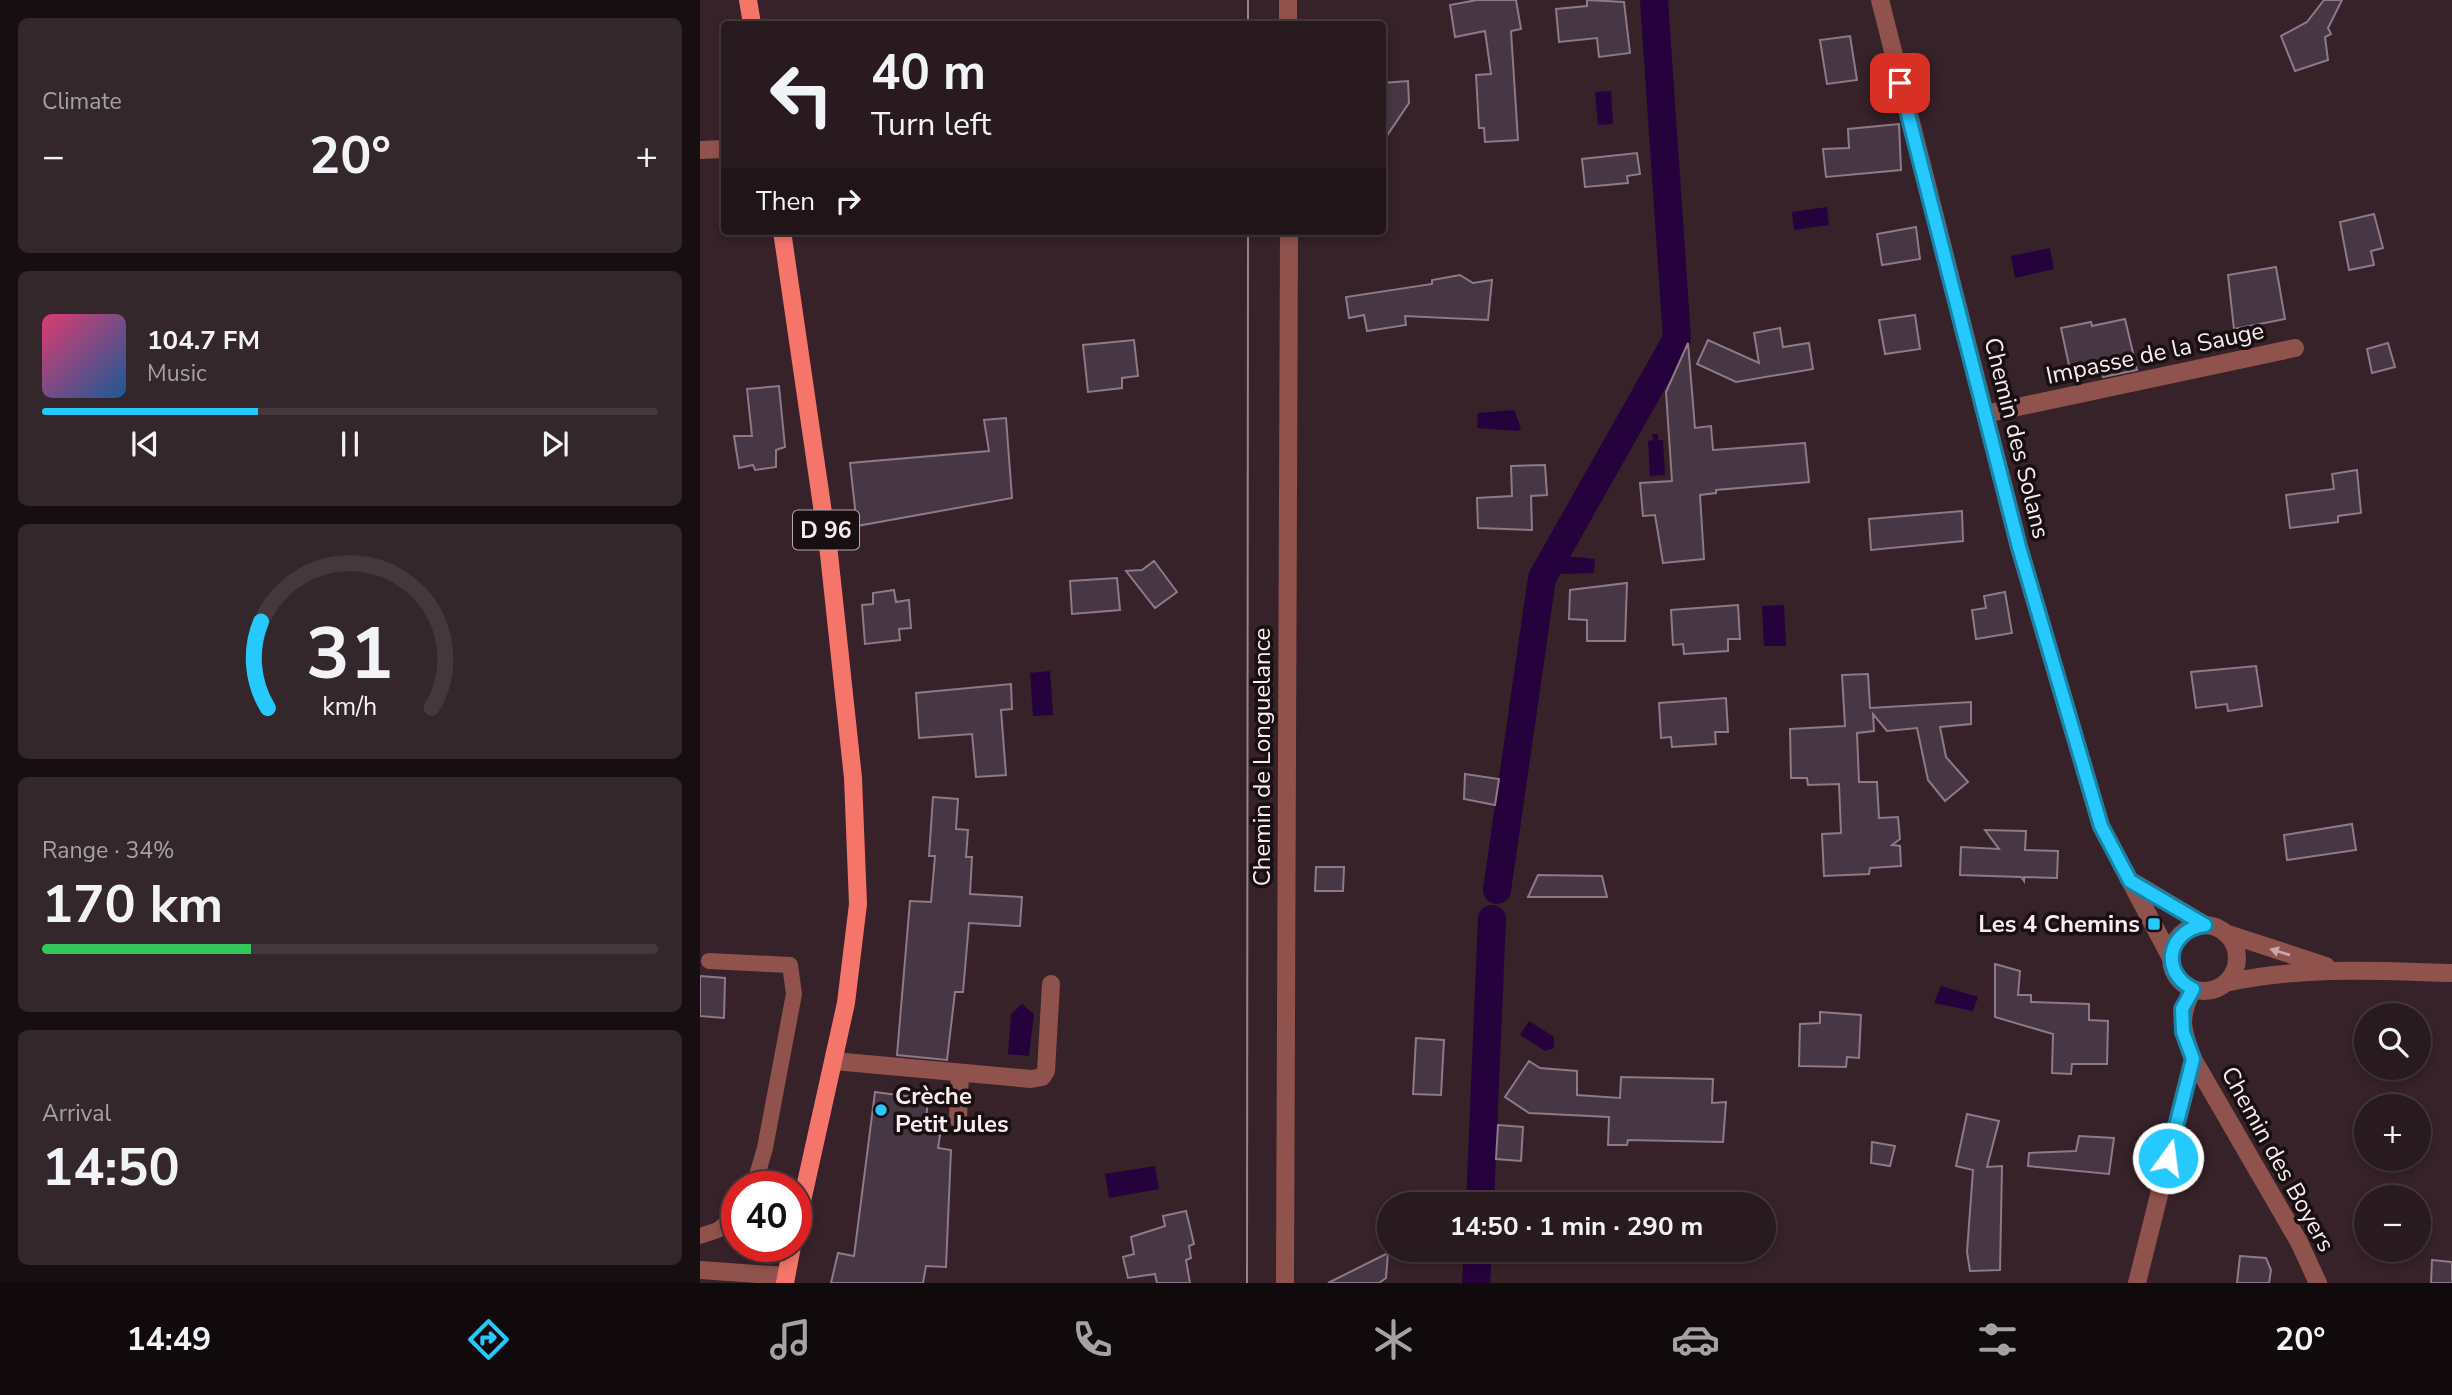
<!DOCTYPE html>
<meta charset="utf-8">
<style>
:root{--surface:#281a1e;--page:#34272b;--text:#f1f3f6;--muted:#a5a1a4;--line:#44383c;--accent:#25c9fe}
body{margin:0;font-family:"Nunito Sans",sans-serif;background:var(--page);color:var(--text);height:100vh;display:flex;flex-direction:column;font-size:26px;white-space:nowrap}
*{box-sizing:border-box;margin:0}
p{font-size:23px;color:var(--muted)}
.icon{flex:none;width:38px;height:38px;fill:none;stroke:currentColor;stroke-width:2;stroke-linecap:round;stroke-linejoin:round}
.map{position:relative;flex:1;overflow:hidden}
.panel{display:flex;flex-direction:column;gap:18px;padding:18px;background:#160e10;width:700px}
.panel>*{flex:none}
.guide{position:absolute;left:21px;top:21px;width:665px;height:214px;border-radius:7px;box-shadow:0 4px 10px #0003,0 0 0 2px var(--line);background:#281a1e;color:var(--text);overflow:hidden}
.controls{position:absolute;left:1654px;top:1003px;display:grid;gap:14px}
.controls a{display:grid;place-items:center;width:77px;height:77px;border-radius:50%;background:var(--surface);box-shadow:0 4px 10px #0003,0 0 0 2px var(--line);font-size:35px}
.speed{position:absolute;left:21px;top:1171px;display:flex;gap:14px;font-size:35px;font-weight:700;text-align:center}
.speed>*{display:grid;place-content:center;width:91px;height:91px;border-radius:50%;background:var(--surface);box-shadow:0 4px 10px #0003,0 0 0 2px var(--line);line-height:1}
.speed .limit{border:10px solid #d22;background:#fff;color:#111}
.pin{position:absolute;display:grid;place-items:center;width:60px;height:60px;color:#fff;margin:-30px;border-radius:14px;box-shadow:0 4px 10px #0006}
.me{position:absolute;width:77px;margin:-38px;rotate:14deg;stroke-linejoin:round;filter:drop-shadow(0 0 5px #0008)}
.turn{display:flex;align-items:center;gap:24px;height:147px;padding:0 35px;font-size:32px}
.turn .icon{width:91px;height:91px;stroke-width:2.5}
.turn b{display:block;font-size:49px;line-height:60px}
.then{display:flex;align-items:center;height:66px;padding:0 35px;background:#0003;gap:14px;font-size:26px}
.big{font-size:52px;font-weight:700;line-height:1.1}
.panel .tile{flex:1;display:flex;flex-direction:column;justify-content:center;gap:10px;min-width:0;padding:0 24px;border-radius:10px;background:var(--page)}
.panel .dial{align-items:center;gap:0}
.dial svg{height:182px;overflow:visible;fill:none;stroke:var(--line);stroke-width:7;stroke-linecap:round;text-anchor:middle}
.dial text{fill:var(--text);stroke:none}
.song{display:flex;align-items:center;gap:21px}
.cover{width:84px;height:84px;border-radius:10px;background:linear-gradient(135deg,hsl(340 70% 55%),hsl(210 70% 35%))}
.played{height:7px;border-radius:4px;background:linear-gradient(90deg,var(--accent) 35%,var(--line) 35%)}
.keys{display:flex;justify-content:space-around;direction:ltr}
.heat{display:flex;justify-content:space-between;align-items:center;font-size:38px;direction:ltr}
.charge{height:10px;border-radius:5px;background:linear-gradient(90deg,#34c759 34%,var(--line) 0)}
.trip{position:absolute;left:677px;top:1192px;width:399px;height:70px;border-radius:35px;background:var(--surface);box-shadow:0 4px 10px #0003,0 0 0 2px var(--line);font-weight:700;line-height:70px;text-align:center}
.dock{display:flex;height:112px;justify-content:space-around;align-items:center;background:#100a0c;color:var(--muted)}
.dock .icon{width:49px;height:49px}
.dock .on{color:var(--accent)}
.dock b{font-size:32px;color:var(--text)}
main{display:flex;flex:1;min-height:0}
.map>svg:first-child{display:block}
.water{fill:#25023c}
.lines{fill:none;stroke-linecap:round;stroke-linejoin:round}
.canal{stroke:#25023c;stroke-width:28}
.building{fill:#473643;stroke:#8d7989;stroke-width:2}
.service{stroke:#90524c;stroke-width:16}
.minor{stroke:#90524c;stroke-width:18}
.tertiary{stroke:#90524c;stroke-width:18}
.primary{stroke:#f5756b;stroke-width:18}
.tram{stroke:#958489;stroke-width:2}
.oneway{fill:#caa6a6}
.route-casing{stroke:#1883a5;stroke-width:18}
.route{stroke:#25c9fe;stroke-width:12}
.poi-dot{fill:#25c9fe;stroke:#180f11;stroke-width:2.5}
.labels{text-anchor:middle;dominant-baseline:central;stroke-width:7;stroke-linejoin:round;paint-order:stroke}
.shield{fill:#180f11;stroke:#b6a9ac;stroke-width:2}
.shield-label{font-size:23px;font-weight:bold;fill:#f9ebef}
.street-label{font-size:24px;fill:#f9ebef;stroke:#180f11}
.poi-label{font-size:24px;font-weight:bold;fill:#f9ebef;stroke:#180f11;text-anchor:end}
</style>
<main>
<section class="panel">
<div class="tile"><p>Climate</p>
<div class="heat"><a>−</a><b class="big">20°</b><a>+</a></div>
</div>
<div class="tile">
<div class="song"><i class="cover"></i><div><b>104.7 FM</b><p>Music</p></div></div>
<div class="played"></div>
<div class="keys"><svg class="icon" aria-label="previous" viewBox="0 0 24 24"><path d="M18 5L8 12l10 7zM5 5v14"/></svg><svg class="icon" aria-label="pause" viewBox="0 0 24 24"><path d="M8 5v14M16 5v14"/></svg><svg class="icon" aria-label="next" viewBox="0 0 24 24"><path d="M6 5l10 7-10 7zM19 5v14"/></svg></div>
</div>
<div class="tile dial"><svg viewBox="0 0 100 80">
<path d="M14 69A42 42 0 1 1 86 69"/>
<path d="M14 69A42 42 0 0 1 11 31" stroke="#25c9fe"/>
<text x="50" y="56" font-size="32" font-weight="700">31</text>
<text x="50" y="72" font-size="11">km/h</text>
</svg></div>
<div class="tile"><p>Range · 34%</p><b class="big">170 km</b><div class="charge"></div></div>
<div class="tile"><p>Arrival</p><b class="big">14:50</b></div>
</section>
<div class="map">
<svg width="1752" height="1283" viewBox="0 0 1752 1283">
<rect width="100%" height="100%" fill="#362228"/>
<path class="water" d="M 911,91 L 913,124 L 898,125 L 895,92 Z
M 1127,207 L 1129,225 L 1094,230 L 1092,212 Z
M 1350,248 L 1354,269 L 1315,278 L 1311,256 Z
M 814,410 L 821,428 L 818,431 L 777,428 L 778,413 Z
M 952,434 L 958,434 L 958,440 L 963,440 L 965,475 L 950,476 L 948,441 L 953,440 Z
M 866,556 L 895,559 L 894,573 L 859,574 Z
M 1084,605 L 1086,646 L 1064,646 L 1062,606 Z
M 350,671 L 353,715 L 333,716 L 330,673 Z
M 1241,986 L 1278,997 L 1273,1011 L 1234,1003 Z
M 322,1004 L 334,1014 L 329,1056 L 308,1054 L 311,1014 Z
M 829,1021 L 854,1037 L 854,1048 L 845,1051 L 820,1035 Z
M 455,1166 L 459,1189 L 409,1198 L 405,1174 Z"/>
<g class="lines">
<path class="canal" d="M 797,890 L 842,578 L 977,339 L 954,0
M 780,1204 L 792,919
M 776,1283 L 778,1250"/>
</g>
<path class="building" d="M 777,0 L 816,0 L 821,29 L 811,31 L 818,140 L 785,142 L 784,128 L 779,128 L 776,75 L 791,74 L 785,31 L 755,37 L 750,5 Z
M 887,0 L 924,2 L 930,53 L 899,57 L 897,38 L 859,42 L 856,9 L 887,6 Z
M 1624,0 L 1642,0 L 1628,28 L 1631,34 L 1625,37 L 1628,60 L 1595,71 L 1581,36 L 1607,22 Z
M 1150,36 L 1157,80 L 1127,84 L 1120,40 Z
M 708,81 L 709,103 L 682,143 L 682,83 Z
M 1199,124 L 1201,170 L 1126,177 L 1123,149 L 1149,148 L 1148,129 Z
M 937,153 L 940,174 L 927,176 L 928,183 L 885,187 L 882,159 Z
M 1674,214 L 1683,248 L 1671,251 L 1674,265 L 1649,270 L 1640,222 Z
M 1216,227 L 1220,259 L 1182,265 L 1177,234 Z
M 1576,267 L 1585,319 L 1534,329 L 1528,275 Z
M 760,275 L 773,283 L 792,280 L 788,320 L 705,316 L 706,325 L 667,331 L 664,315 L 649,318 L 646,297 L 732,284 L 732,280 Z
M 1215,315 L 1220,349 L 1185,354 L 1179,320 Z
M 1425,319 L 1437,370 L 1403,377 L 1400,364 L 1370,370 L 1361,328 L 1391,322 L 1392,326 Z
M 1080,328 L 1083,347 L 1109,343 L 1113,369 L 1036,382 L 997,364 L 1008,340 L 1059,363 L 1054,333 Z
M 434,340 L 438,376 L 422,378 L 422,388 L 388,392 L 383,345 Z
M 988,343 L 995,428 L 1011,426 L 1013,450 L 1105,443 L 1109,482 L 1016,490 L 1016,493 L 1000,495 L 1004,559 L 963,563 L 955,515 L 943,516 L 940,483 L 972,481 L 966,392 Z
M 1688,343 L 1695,367 L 1672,373 L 1667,349 Z
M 79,386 L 85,447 L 76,450 L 76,467 L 55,470 L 53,465 L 39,468 L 34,436 L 52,436 L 47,389 Z
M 306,418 L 312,498 L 157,526 L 150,463 L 289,451 L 284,420 Z
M 845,465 L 847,495 L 831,496 L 832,530 L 778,528 L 777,498 L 812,496 L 811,466 Z
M 1657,470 L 1661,513 L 1638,516 L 1638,522 L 1590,528 L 1586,495 L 1634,489 L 1632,474 Z
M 1262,511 L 1263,541 L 1171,550 L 1169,519 Z
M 454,561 L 477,592 L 455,608 L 426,571 L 442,570 Z
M 417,578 L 420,610 L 372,614 L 370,581 Z
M 927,583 L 925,641 L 887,641 L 887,620 L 869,619 L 870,590 Z
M 194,590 L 196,602 L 209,600 L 211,628 L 199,629 L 200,640 L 165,644 L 162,605 L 173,604 L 173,593 Z
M 1305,592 L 1312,633 L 1276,639 L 1272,610 L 1286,608 L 1284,596 Z
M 1038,605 L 1040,639 L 1028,639 L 1028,651 L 984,654 L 983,644 L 973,645 L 971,610 Z
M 1556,666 L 1562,706 L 1528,711 L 1527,704 L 1496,708 L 1491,672 Z
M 1168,674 L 1170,708 L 1271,702 L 1271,724 L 1240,727 L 1246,757 L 1268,782 L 1245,801 L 1228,780 L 1217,728 L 1187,731 L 1173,714 L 1174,731 L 1157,733 L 1159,782 L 1177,782 L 1179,818 L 1198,817 L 1200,839 L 1192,845 L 1200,846 L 1201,866 L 1170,868 L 1169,874 L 1124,876 L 1122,834 L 1141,833 L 1139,784 L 1108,785 L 1107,778 L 1091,778 L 1090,729 L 1145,726 L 1142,675 Z
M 311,684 L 312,709 L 301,710 L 306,775 L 276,777 L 272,734 L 219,738 L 216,693 Z
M 1026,698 L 1028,732 L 1015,732 L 1016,744 L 972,747 L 971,737 L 961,738 L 959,703 Z
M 765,774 L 799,779 L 795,805 L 764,799 Z
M 233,797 L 258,799 L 256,829 L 268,830 L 266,857 L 272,857 L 270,894 L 322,897 L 320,926 L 269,923 L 263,992 L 255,992 L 247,1060 L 197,1055 L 210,901 L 231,902 L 235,856 L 229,856 Z
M 1652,824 L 1656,850 L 1587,860 L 1584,835 Z
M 1285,830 L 1326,831 L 1325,850 L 1358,851 L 1357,878 L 1324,877 L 1324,881 L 1321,877 L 1260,875 L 1261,847 L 1299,849 Z
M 616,867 L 644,867 L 643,891 L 615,891 Z
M 838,875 L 902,876 L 907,897 L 828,897 Z
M 1295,964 L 1320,971 L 1318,995 L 1331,995 L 1331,1002 L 1389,1004 L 1389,1020 L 1408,1021 L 1407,1064 L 1372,1064 L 1371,1074 L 1352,1073 L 1353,1034 L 1295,1017 Z
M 0,976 L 25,978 L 24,1018 L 0,1016 Z
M 1120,1012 L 1161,1015 L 1159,1058 L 1147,1057 L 1146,1067 L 1099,1066 L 1100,1024 L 1120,1023 Z
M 716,1038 L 744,1040 L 741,1095 L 713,1094 Z
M 829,1061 L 840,1068 L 877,1071 L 877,1095 L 920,1098 L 921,1077 L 1013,1079 L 1012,1103 L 1026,1102 L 1023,1142 L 928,1140 L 927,1145 L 908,1145 L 909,1117 L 829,1113 L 805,1097 Z
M 175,1092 L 228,1099 L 225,1131 L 240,1135 L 238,1148 L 251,1150 L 246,1267 L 226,1266 L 223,1283 L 131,1283 L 138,1253 L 154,1256 Z
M 1267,1114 L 1299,1121 L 1287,1167 L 1302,1166 L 1300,1270 L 1270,1271 L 1267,1252 L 1273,1170 L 1256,1166 Z
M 798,1125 L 823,1127 L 821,1161 L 796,1159 Z
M 1379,1136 L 1414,1138 L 1409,1174 L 1328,1166 L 1329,1153 L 1376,1151 Z
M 1172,1142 L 1195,1146 L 1190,1166 L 1171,1163 Z
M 486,1211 L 494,1244 L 489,1246 L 491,1258 L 486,1260 L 490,1283 L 457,1283 L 455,1274 L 428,1278 L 423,1257 L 434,1254 L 431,1237 L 465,1226 L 463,1216 Z
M 688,1253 L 686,1278 L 679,1283 L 628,1283 Z
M 1540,1256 L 1566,1258 L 1571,1270 L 1569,1283 L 1537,1283 Z
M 1732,1260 L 1752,1262 L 1752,1283 L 1731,1283 Z"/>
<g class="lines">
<path class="service" d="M 9,961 L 90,965 L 94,994 L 65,1148 L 54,1186
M 0,1236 L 18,1230 L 37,1214"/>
<path class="minor" d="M 1180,0 L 1319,547 L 1401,826 L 1471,958
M 0,150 L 24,149
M 1285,414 L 1595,348
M 1433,882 L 1505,925
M 1493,1059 L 1599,1242 L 1618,1283
M 134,1061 L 331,1079 L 342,1077 L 346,1071 L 351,984
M 258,1119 L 260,1073"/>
<path class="tertiary" d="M 588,0 L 588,24
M1471 958a33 33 0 1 1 66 0a33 33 0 1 1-66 0Z
M 1525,933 L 1626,966
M 1525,983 C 1601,966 1676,971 1752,973
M 0,1270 L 85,1276
M 585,1283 L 589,231
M 1437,1283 L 1493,1059 C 1482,1029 1478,1018 1493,989"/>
<path class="primary" d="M 48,0 L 52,24
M 82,231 L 129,554 L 153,778 L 158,904 L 146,1003 L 96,1228
M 85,1283 L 92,1246"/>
<path class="tram" d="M 548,24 L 548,0
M 547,1283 L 548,231"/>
</g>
<defs><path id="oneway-solid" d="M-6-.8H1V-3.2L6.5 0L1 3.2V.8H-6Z" transform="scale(1.75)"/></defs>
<use class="oneway" href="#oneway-solid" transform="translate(1580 952) rotate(-163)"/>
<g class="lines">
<defs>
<path id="route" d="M 1200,83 L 1319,547 L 1401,826 L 1430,881 L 1505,925 C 1468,930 1459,972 1493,989 L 1482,1009 L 1483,1032 L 1493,1059 L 1468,1158"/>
</defs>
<use href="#route" class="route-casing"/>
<use href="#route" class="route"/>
</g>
<g class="poi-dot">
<rect x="1447" y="917" width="14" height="14" rx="3.5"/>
<circle cx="181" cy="1110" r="7"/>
</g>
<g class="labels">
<rect class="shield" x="93" y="510.5" width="66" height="39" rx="5"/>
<g class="shield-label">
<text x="126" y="530">D 96</text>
</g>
<g class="street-label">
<text transform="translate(1455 353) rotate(-12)">Impasse de la Sauge</text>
<text transform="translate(1317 438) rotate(76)">Chemin des Solans</text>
<text transform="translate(562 757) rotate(-90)">Chemin de Longuelance</text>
<text transform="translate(1578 1159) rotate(61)">Chemin des Boyers</text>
</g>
<g class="poi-label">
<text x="1440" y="924">Les 4 Chemins</text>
<text x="195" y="1096" text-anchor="start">Crèche<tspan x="195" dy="28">Petit Jules</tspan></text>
</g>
</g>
</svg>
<div class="controls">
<a><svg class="icon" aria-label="search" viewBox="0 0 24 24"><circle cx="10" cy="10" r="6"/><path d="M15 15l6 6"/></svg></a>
<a>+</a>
<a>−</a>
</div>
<div class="speed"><div class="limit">40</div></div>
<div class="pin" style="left:1200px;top:83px;background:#d93025"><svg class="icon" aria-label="arrive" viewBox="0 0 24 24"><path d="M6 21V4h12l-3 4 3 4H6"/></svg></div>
<svg class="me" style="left:1468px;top:1158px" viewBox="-20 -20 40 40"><circle r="17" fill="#25c9fe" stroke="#fff" stroke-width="3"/><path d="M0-11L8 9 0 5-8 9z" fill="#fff"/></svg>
<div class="trip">14:50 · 1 min · 290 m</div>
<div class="guide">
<div class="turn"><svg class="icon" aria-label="left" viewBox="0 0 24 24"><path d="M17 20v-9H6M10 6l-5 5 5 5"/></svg><div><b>40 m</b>Turn left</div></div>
<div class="then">Then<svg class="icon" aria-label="right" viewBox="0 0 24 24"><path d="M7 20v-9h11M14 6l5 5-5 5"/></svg></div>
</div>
</div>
</main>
<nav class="dock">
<b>14:49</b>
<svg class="icon on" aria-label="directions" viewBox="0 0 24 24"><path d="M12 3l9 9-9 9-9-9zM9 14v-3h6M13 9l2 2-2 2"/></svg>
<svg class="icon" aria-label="music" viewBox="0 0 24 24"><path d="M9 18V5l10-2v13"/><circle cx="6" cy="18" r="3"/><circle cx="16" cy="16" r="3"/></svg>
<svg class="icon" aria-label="phone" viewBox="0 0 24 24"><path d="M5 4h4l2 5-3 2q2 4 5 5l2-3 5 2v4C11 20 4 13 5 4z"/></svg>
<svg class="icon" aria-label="climate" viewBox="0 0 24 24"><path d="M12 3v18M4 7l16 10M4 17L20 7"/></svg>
<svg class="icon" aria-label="car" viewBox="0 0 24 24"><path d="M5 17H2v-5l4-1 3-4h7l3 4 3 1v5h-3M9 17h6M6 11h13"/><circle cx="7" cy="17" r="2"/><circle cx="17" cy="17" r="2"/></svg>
<svg class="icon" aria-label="filters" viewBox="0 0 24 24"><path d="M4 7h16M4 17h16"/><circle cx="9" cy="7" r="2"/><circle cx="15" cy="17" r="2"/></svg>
<b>20°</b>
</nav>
